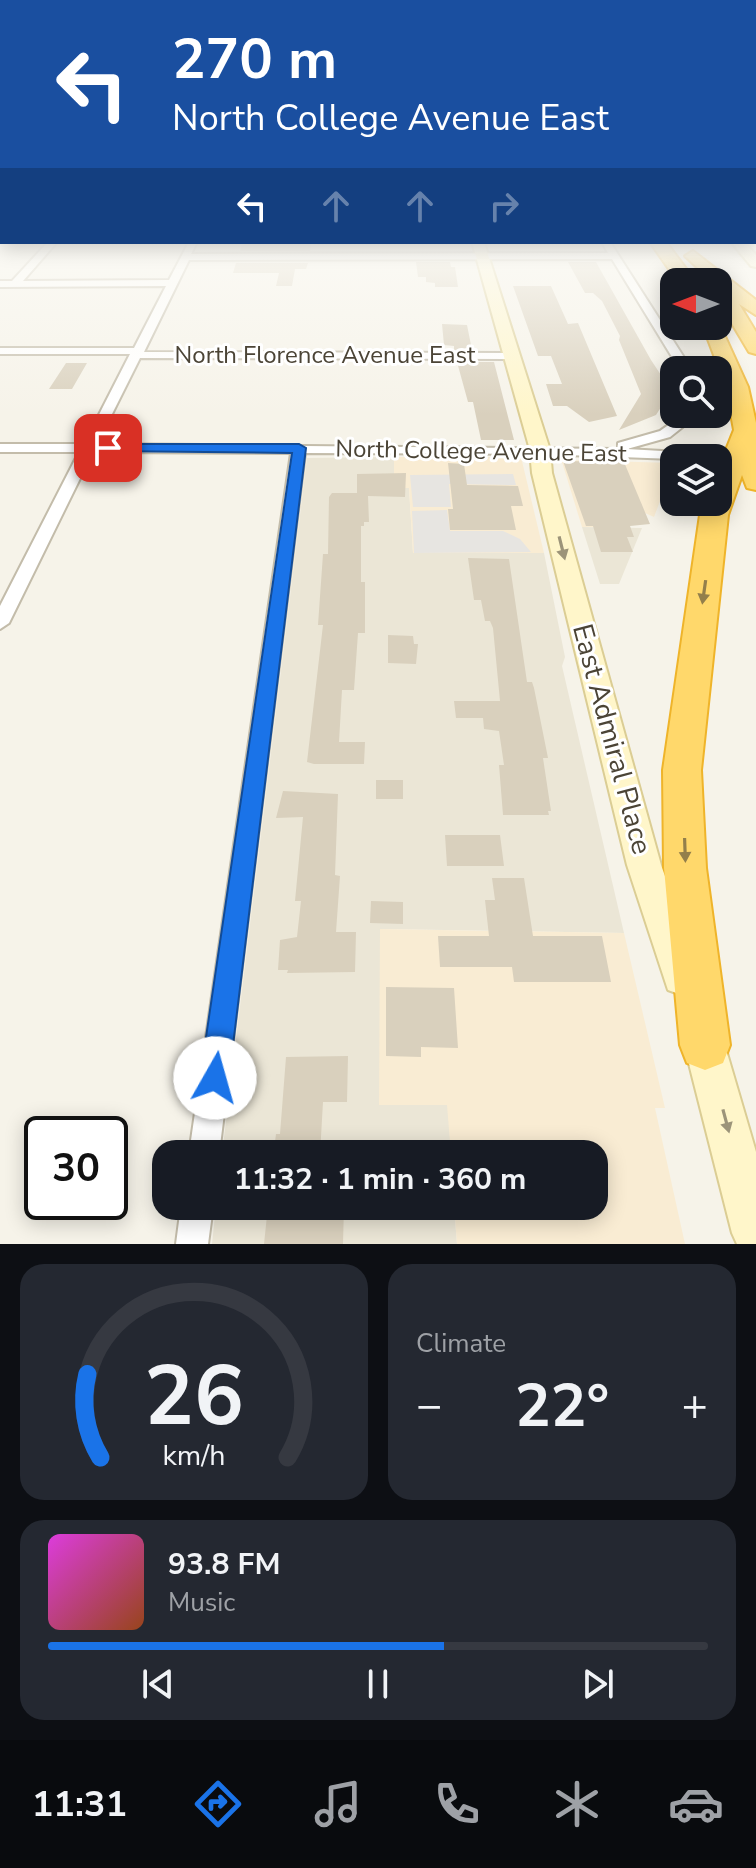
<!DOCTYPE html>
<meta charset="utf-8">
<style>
:root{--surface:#171b24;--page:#242831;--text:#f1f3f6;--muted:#9ea1a6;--line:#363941;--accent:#1a73e8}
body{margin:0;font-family:"Nunito Sans",sans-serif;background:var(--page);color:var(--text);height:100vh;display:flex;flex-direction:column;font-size:30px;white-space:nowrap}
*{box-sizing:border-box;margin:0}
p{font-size:26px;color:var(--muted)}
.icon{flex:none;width:44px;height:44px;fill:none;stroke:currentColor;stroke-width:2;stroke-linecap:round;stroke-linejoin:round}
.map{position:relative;height:1244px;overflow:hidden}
.side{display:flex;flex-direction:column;gap:20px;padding:20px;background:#0d0f14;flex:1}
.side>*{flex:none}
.guide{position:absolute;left:0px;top:0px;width:756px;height:244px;box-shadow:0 4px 20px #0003;background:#1a4fa0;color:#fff;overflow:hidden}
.needle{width:52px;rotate:270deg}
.controls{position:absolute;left:660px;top:268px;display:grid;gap:16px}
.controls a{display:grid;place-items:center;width:72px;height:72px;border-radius:16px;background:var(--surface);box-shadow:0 4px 20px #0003;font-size:40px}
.speed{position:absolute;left:24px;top:1116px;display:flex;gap:16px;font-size:40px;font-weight:700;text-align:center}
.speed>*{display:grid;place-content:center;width:104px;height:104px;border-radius:50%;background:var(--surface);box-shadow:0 4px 20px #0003;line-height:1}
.speed .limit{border:4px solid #111;border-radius:12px;background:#fff;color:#111}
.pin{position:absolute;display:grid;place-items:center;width:68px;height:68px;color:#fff;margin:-34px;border-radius:16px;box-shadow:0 4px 12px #0006}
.me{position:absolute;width:88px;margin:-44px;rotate:7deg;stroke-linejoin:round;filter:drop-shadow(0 0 6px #0008)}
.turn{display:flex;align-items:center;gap:28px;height:168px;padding:0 40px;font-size:36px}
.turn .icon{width:104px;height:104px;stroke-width:2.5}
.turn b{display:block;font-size:56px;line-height:68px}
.lanes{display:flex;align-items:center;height:76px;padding:0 40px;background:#0003;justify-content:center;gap:40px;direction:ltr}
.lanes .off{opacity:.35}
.big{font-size:60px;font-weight:700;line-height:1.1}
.side .widget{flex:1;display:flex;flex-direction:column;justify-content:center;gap:12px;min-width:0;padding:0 28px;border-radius:24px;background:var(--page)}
.side .dial{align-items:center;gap:0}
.dial svg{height:208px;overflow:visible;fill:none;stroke:var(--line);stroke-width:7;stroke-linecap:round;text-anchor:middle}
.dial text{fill:var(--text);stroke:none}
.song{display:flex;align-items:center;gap:24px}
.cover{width:96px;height:96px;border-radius:12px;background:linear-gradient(135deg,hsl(300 70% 55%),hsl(20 70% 35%))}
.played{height:8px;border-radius:4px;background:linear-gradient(90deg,var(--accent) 60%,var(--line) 60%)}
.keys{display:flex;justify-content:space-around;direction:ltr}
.heat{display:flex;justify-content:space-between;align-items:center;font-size:44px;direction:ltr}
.side .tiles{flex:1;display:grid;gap:20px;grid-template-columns:1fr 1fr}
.widget:last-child{grid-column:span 2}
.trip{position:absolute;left:152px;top:1140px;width:456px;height:80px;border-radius:24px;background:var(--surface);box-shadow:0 4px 20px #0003;font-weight:700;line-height:80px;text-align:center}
.dock{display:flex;height:128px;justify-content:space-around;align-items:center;background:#090b0e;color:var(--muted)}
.dock .icon{width:56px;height:56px}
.dock .selected{color:var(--accent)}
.dock b{font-size:36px;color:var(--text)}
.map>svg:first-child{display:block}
.residential{fill:#ebe6d6}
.commercial{fill:#f9ecd3}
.parking{fill:#e7e5e1}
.building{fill:#d9d0bd}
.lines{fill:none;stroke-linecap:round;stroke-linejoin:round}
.street-casing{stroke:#c3bcaa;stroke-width:4}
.secondary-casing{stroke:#dbcd94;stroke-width:4}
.highway-casing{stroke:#efb42a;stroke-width:4}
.street{fill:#fff;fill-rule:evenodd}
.secondary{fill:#fff6ca;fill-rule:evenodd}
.highway{fill:#ffd86b;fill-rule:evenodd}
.oneway{fill:#9c9479}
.oneway2{fill:#937f4b}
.route{fill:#1a73e8;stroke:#114b97;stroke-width:2}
.labels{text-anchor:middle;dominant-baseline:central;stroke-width:6;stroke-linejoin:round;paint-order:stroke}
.far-street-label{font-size:24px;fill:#4b4436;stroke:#fff}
.street-label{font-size:28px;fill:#4b4436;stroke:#fff}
</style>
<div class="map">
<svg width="756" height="1244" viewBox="0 0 756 1244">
<rect width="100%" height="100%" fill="#f6f3e9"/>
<path class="residential" d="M 394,457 L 395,487 L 409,488 L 413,553 L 544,553 L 565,657 L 562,666 L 624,933 L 381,929 L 380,1105 L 448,1105 L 451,1154 L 222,1154 L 307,458 Z
M 582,527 L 642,528 L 619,584 L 600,584 Z
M 216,1206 L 454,1206 L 457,1244 L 212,1244 Z"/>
<path class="commercial" d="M 394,457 L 521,457 L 544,553 L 413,553 L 409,488 L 394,488 Z
M 566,460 L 674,463 L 674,464 L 654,517 L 645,513 L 608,513 L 612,527 L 582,527 L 562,462 Z
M 380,929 L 624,933 L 665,1108 L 655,1108 L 685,1244 L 457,1244 L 454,1206 L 594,1206 L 594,1154 L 451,1154 L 447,1105 L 379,1105 Z"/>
<path class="parking" d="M 513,474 L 516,485 L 449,484 L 451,507 L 413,507 L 410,475 Z
M 447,510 L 450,531 L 503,531 L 520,539 L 531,552 L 414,553 L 412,511 Z"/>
<path class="building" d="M 306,243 L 311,245 L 310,251 L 240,251 L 242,244 Z
M 416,262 L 450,262 L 451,267 L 455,267 L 458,287 L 435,287 L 435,283 L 426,282 L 426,277 L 418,277 Z
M 568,262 L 596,262 L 651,360 L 661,375 L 664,375 L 672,390 L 656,415 L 619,430 L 641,394 L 619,340 L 620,336 L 602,301 L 593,293 L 585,293 Z
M 236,263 L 308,263 L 306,269 L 295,269 L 292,286 L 276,286 L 279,273 L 233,273 Z
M 513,286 L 551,286 L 568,324 L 578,323 L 617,416 L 589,422 L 567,406 L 553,406 L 546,384 L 562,384 L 551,356 L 538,356 Z
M 442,324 L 467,325 L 472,350 L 454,350 L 454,346 L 444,345 Z
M 457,362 L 494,362 L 514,440 L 481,440 L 473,402 L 468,402 Z
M 66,363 L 87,363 L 72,389 L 49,389 Z
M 563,461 L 624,462 L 650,524 L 630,526 L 634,537 L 627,537 L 633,552 L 601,552 L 593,526 L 586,526 Z
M 448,463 L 464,464 L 467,485 L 518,486 L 523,506 L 511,506 L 516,530 L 450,530 L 448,509 L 453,509 Z
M 406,473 L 405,497 L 368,496 L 369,522 L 364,522 L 364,526 L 361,526 L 361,582 L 365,582 L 365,633 L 358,633 L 354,690 L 342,690 L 339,742 L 365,742 L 364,764 L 314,764 L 307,762 L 323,625 L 318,625 L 323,554 L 328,554 L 329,497 L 332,493 L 357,493 L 357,474 Z
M 468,558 L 509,559 L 527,682 L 532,682 L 534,688 L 548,758 L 543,758 L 551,811 L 548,811 L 549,815 L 503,815 L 499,765 L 504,765 L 499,731 L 484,729 L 483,718 L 456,718 L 454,701 L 500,701 L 493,628 L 490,621 L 485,621 L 481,600 L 474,600 Z
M 388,635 L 413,636 L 414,644 L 418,644 L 416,664 L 388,663 Z
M 376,780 L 403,780 L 403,799 L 376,799 Z
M 283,791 L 338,794 L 335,875 L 340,876 L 336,932 L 356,932 L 355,972 L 287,973 L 288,970 L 278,970 L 280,940 L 297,937 L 301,901 L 295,901 L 303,817 L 276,818 Z
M 445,835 L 500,835 L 504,866 L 447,866 Z
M 492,878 L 524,878 L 533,936 L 602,936 L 611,982 L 514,982 L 512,967 L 440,967 L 438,936 L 489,936 L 485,900 L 495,900 Z
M 371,901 L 403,902 L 403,924 L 370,923 Z
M 386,987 L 454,988 L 458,1048 L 421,1047 L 421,1057 L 386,1056 Z
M 348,1056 L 347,1102 L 323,1102 L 320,1154 L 279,1154 L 280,1150 L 274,1150 L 276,1134 L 280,1134 L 286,1057 Z
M 268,1206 L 344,1206 L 343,1244 L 264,1244 Z"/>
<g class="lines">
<defs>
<path id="street" d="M 48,242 L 57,242 L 23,281 L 169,280 L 189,242 L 197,242 L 191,254 L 608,253 L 602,242 L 610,242 L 692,370 L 680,370 L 612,259 L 189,260 L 144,352 L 512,353 L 518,356 L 512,359 L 140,358 L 97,444 L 618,449 L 618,443 L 660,431 L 684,414 L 699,414 L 670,437 L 627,449 L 679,452 L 681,455 L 674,459 L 540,454 L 305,453 L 219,1154 L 189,1154 L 291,453 L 93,452 L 9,623 L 0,629 L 0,606 L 79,452 L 0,452 L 0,444 L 84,444 L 130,354 L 0,354 L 0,348 L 134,348 L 166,286 L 0,287 L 0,281 L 12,281 Z
M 181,1206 L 213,1206 L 208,1244 L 176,1244 Z"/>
<path id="secondary" d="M 472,242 L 484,242 L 550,450 L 552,473 L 661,865 L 701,976 L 696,990 L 682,995 L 668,990 L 627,865 L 532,473 L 530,450 Z
M 731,242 L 744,242 L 756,255 L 756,267 L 751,266 Z
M 702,1016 L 716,1022 L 722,1036 L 756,1152 L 756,1244 L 737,1244 L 732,1233 L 682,1036 L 688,1022 Z"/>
<path id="highway" d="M 650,242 L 666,242 L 696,282 L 678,282 Z
M 693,251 L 756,300 L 756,315 L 739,304 L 756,332 L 756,354 L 749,352 L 718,300 L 718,289 L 721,288 L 718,282 L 713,282 L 685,256 Z
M 718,321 L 748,387 L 756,423 L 756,490 L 747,488 L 742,475 L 728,515 L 701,770 L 706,868 L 730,1045 L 723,1063 L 705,1070 L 687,1063 L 680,1045 L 664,868 L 663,770 L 700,515 L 705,502 L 718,502 L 718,470 L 734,430 L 726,387 L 703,326 L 718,326 Z"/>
</defs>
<use href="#street" class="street-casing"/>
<use href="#secondary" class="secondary-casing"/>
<use href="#highway" class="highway-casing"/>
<use href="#street" class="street"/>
<use href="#secondary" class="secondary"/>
<use href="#highway" class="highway"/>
</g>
<defs><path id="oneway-solid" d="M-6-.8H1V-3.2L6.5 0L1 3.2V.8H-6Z" transform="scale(2)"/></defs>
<g class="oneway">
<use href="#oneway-solid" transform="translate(562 548) rotate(76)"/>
<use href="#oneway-solid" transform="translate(726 1121) rotate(75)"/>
</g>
<g class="oneway2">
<use href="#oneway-solid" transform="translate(704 592) rotate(98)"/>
<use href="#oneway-solid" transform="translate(685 850) rotate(88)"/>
</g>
<linearGradient id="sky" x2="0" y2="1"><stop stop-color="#8bbeee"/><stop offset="0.58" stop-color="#fbfaf5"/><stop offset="1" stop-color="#fbfaf5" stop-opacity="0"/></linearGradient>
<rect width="756" height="415" fill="url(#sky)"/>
<path class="route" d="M 108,444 L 299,444 L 306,448 L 229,1078 L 225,1088 L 215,1092 L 204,1088 L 200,1078 L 292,453 L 103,451 L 103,445 Z"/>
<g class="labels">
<g class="far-street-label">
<text x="325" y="355">North Florence Avenue East</text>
<text transform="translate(481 451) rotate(1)">North College Avenue East</text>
</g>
<g class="street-label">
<text transform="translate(612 739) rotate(75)">East Admiral Place</text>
</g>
</g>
</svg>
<div class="controls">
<a><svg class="needle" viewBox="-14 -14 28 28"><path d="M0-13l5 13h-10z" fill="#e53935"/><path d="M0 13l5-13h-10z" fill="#9ea1a6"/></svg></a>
<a><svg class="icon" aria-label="search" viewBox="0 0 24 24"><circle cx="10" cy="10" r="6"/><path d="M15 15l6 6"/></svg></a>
<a><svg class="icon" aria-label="layers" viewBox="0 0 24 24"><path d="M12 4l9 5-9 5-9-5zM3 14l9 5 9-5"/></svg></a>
</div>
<div class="speed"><div class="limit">30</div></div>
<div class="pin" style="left:108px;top:448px;background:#d93025"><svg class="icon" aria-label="arrive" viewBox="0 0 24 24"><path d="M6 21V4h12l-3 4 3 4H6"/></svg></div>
<svg class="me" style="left:215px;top:1078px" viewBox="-20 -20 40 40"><circle r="19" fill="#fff"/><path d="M0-13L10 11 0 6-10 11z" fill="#1a73e8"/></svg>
<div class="trip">11:32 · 1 min · 360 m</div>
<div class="guide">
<div class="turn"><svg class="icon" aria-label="left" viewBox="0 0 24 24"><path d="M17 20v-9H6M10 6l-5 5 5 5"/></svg><div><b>270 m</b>North College Avenue East</div></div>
<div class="lanes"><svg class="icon" aria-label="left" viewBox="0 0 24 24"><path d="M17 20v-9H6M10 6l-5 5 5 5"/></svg><svg class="icon off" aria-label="ahead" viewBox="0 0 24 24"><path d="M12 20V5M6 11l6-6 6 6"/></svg><svg class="icon off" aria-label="ahead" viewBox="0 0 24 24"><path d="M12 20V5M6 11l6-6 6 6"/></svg><svg class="icon off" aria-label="right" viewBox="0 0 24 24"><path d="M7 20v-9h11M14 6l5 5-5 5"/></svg></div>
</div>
</div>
<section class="side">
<div class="tiles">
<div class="widget dial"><svg viewBox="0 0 100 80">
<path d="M14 69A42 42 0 1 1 86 69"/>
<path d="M14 69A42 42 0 0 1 9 37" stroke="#1a73e8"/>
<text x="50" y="56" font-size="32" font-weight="700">26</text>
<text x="50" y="72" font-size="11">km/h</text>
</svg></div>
<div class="widget"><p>Climate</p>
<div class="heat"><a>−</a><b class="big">22°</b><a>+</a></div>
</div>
<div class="widget">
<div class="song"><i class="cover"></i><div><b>93.8 FM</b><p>Music</p></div></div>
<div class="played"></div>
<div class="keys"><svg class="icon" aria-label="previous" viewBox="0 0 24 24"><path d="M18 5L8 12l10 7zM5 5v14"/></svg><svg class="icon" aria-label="pause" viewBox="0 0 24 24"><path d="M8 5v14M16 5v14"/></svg><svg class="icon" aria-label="next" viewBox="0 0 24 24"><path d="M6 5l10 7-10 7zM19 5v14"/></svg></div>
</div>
</div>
</section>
<nav class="dock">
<b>11:31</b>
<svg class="icon selected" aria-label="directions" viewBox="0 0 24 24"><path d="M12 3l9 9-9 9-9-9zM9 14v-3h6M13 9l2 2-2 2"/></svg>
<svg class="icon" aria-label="music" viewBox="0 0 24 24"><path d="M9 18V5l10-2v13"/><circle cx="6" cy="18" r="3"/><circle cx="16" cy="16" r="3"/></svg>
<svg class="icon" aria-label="phone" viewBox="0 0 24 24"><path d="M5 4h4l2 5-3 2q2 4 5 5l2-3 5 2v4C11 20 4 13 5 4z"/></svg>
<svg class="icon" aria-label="climate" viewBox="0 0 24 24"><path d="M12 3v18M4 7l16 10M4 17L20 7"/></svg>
<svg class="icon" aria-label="car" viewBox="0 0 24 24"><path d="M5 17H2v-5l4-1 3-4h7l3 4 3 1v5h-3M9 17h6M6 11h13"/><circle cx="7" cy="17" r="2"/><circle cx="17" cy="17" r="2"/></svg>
</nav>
